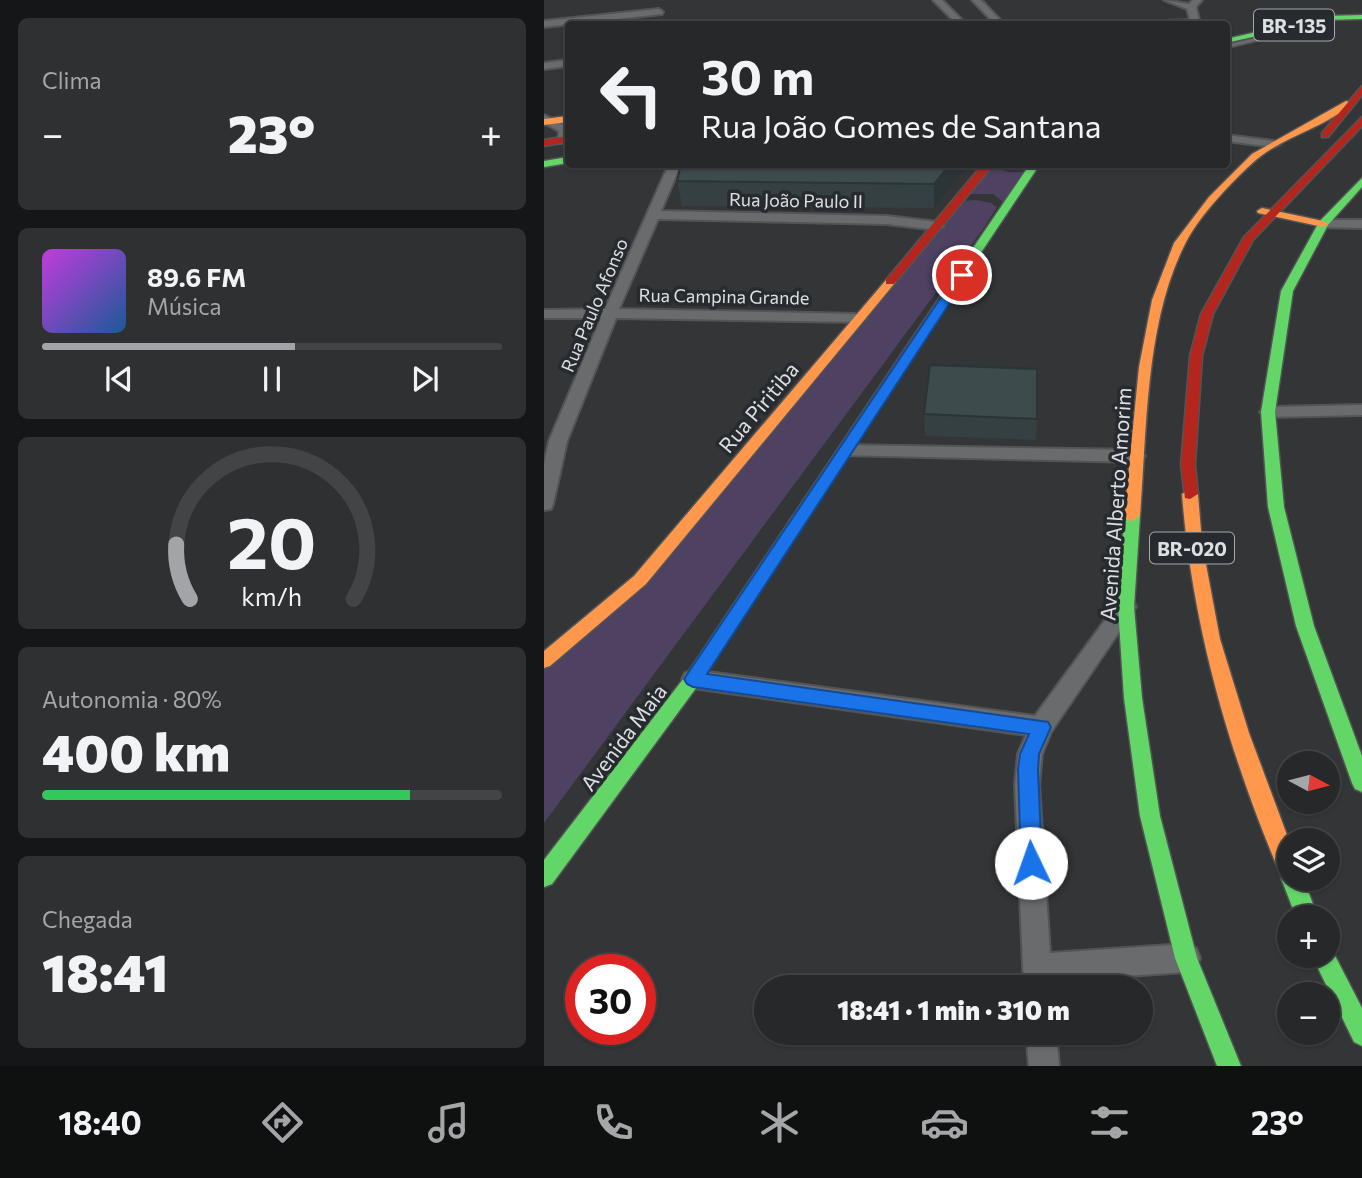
<!DOCTYPE html>
<html lang="pt">
<meta charset="utf-8">
<style>
:root{--surface:#262829;--page:#2e3031;--text:#f1f3f6;--muted:#a4a6a8;--line:#424446;--accent:#a2a4a7}
body{margin:0;font-family:Commissioner,sans-serif;background:var(--page);color:var(--text);height:100vh;display:flex;flex-direction:column;font-size:26px;white-space:nowrap}
*{box-sizing:border-box;margin:0}
p{font-size:23px;color:var(--muted)}
.icon{flex:none;width:38px;height:38px;fill:none;stroke:currentColor;stroke-width:2;stroke-linecap:round;stroke-linejoin:round}
.map{position:relative;flex:1;overflow:hidden}
.drawer{display:flex;flex-direction:column;gap:18px;padding:18px;background:#151617;width:544px}
.drawer>*{flex:none}
.banner{position:absolute;left:21px;top:21px;width:665px;height:147px;border-radius:7px;box-shadow:0 2px 5px #0004,0 0 0 2px var(--line);background:#262829;color:var(--text);overflow:hidden}
.needle{width:46px;rotate:97deg}
.tools{position:absolute;left:733px;top:751px;display:grid;gap:14px}
.tools a{display:grid;place-items:center;width:63px;height:63px;border-radius:50%;background:var(--surface);box-shadow:0 2px 5px #0004,0 0 0 2px var(--line);font-size:35px}
.speed{position:absolute;left:21px;top:954px;display:flex;gap:14px;font-size:35px;font-weight:700;text-align:center}
.speed>*{display:grid;place-content:center;width:91px;height:91px;border-radius:50%;background:var(--surface);box-shadow:0 2px 5px #0004,0 0 0 2px var(--line);line-height:1}
.speed .limit{border:10px solid #d22;background:#fff;color:#111}
.pin{position:absolute;display:grid;place-items:center;width:60px;height:60px;color:#fff;margin:-30px;border:4px solid #fff;border-radius:50%;box-shadow:0 2px 7px #0007}
.me{position:absolute;width:77px;margin:-38px;rotate:357deg;stroke-linejoin:round;filter:drop-shadow(0 0 5px #0008)}
.turn{display:flex;align-items:center;gap:24px;height:147px;padding:0 21px;font-size:32px}
.turn .icon{width:91px;height:91px;stroke-width:2.5}
.turn b{display:block;font-size:49px;line-height:60px}
.big{font-size:52px;font-weight:800;line-height:1.1}
.drawer .tile{flex:1;display:flex;flex-direction:column;justify-content:center;gap:10px;min-width:0;padding:0 24px;border-radius:10px;background:var(--page)}
.drawer .dial{align-items:center;gap:0}
.dial svg{height:182px;overflow:visible;fill:none;stroke:var(--line);stroke-width:7;stroke-linecap:round;text-anchor:middle}
.dial text{fill:var(--text);stroke:none}
.song{display:flex;align-items:center;gap:21px}
.cover{width:84px;height:84px;border-radius:10px;background:linear-gradient(135deg,hsl(290 70% 55%),hsl(210 70% 35%))}
.played{height:7px;border-radius:4px;background:linear-gradient(90deg,var(--accent) 55%,var(--line) 55%)}
.keys{display:flex;justify-content:space-around;direction:ltr}
.heat{display:flex;justify-content:space-between;align-items:center;font-size:38px;direction:ltr}
.charge{height:10px;border-radius:5px;background:linear-gradient(90deg,#34c759 80%,var(--line) 0)}
.trip{position:absolute;left:210px;top:975px;width:399px;height:70px;border-radius:35px;background:var(--surface);box-shadow:0 2px 5px #0004,0 0 0 2px var(--line);font-weight:800;line-height:70px;text-align:center}
.dock{display:flex;height:112px;justify-content:space-around;align-items:center;background:#0f1010;color:var(--muted)}
.dock .icon{width:49px;height:49px}
.dock .selected{color:var(--accent)}
.dock b{font-size:32px;color:var(--text)}
main{display:flex;flex:1;min-height:0}
.map>svg:first-child{display:block}
.green{fill:#4e4161}
.lines{fill:none;stroke-linecap:round;stroke-linejoin:round}
.lane-casing{stroke:#525456;stroke-width:3}
.street-casing{stroke:#525456;stroke-width:4}
.fast-casing{stroke:#525456;stroke-width:3}
.slow-casing{stroke:#525456;stroke-width:3}
.jam-casing{stroke:#525456;stroke-width:3}
.lane{fill:#696b6d;fill-rule:evenodd}
.street{fill:#696b6d;fill-rule:evenodd}
.fast{fill:#63d668;fill-rule:evenodd}
.slow{fill:#ff974d;fill-rule:evenodd}
.jam{fill:#b3261e;fill-rule:evenodd}
.wall{fill:#354042}
.shaded-wall{fill:#2b3436}
.building{fill:#3e4b4d;stroke:#2b3436;stroke-width:2}
.route{fill:#1a73e8;stroke:#114b97;stroke-width:2}
.labels{text-anchor:middle;dominant-baseline:central;stroke-width:7;stroke-linejoin:round;paint-order:stroke}
.far-street-label{font-size:18px;fill:#dde0e3;stroke:#272b2f}
.shield{fill:#272b2f;stroke:#a6aaad;stroke-width:2}
.shield-label{font-size:19px;font-weight:bold;fill:#dde0e3}
.street-label{font-size:21px;fill:#dde0e3;stroke:#272b2f}
</style>
<main>
<section class="drawer">
<div class="tile"><p>Clima</p>
<div class="heat"><a>−</a><b class="big">23°</b><a>+</a></div>
</div>
<div class="tile">
<div class="song"><i class="cover"></i><div><b>89.6 FM</b><p>Música</p></div></div>
<div class="played"></div>
<div class="keys"><svg class="icon" aria-label="previous" viewBox="0 0 24 24"><path d="M18 5L8 12l10 7zM5 5v14"/></svg><svg class="icon" aria-label="pause" viewBox="0 0 24 24"><path d="M8 5v14M16 5v14"/></svg><svg class="icon" aria-label="next" viewBox="0 0 24 24"><path d="M6 5l10 7-10 7zM19 5v14"/></svg></div>
</div>
<div class="tile dial"><svg viewBox="0 0 100 80">
<path d="M14 69A42 42 0 1 1 86 69"/>
<path d="M14 69A42 42 0 0 1 8 45" stroke="#a2a4a7"/>
<text x="50" y="56" font-size="32" font-weight="700">20</text>
<text x="50" y="72" font-size="11">km/h</text>
</svg></div>
<div class="tile"><p>Autonomia · 80%</p><b class="big">400 km</b><div class="charge"></div></div>
<div class="tile"><p>Chegada</p><b class="big">18:41</b></div>
</section>
<div class="map">
<svg width="818" height="1066" viewBox="0 0 818 1066">
<rect width="100%" height="100%" fill="#333537"/>
<path class="green" d="M 446,166 L 464,172 L 480,172 L 459,202 L 449,194 L 421,194 Z
M 432,200 L 447,203 L 453,207 L 439,229 L 0,823 L 0,660 L 81,593 L 418,201 Z"/>
<g class="lines">
<defs>
<path id="lane" d="M 784,21 L 786,23 L 682,48 L 682,45 Z"/>
<path id="street" d="M 389,0 L 398,0 L 422,24 L 413,24 Z
M 428,0 L 437,0 L 460,24 L 451,24 Z
M 620,0 L 645,4 L 649,0 L 658,0 L 652,7 L 656,24 L 616,24 L 620,21 L 646,20 L 643,9 Z
M 115,9 L 119,12 L 118,14 L 0,27 L 0,21 Z
M 24,60 L 24,66 L 0,69 L 0,63 Z
M 0,115 L 24,127 L 22,143 L 14,143 L 15,131 L 0,123 Z
M 682,135 L 730,141 L 736,144 L 730,147 L 682,141 Z
M 125,164 L 137,164 L 117,211 L 343,216 L 393,222 L 400,226 L 393,230 L 343,224 L 114,219 L 75,309 L 316,314 L 323,318 L 316,322 L 72,318 L 23,441 L 9,504 L 7,509 L 0,510 L 0,464 L 5,441 L 57,318 L 0,318 L 0,310 L 61,309 Z
M 779,220 L 818,220 L 818,228 L 774,227 L 772,224 Z
M 818,405 L 818,415 L 724,417 L 716,412 L 724,407 Z
M 303,445 L 592,450 L 601,456 L 592,462 L 297,455 L 294,451 Z
M 582,599 L 589,601 L 592,607 L 507,732 L 498,754 L 495,785 L 506,953 L 642,944 L 652,948 L 656,958 L 652,968 L 642,972 L 508,981 L 508,987 L 480,987 L 471,785 L 474,754 L 482,735 L 149,688 L 141,685 L 138,679 L 141,673 L 149,670 L 491,716 L 575,601 Z
M 482,1032 L 512,1032 L 515,1066 L 485,1066 Z"/>
<path id="fast" d="M 818,15 L 818,19 L 782,20 L 682,43 L 682,39 L 782,16 Z
M 24,157 L 24,163 L 0,167 L 0,161 Z
M 486,164 L 496,164 L 414,287 L 406,287 L 404,285 Z
M 818,178 L 818,187 L 784,225 L 749,291 L 731,412 L 740,507 L 770,626 L 818,756 L 818,792 L 811,789 L 808,783 L 752,626 L 724,507 L 717,412 L 737,291 L 775,222 Z
M 588,511 L 596,516 L 590,607 L 598,698 L 616,816 L 653,958 L 697,1066 L 673,1066 L 631,958 L 596,816 L 580,698 L 574,607 L 580,516 Z
M 254,515 L 262,520 L 155,684 L 8,884 L 0,887 L 0,860 L 143,674 L 249,516 Z
M 746,869 L 746,878 L 759,878 L 774,917 L 752,917 L 737,878 L 740,871 Z
M 784,947 L 787,948 L 818,1008 L 818,1046 L 810,1042 L 768,956 L 784,956 Z"/>
<path id="slow" d="M 802,101 L 809,103 C 782,127 741,136 713,159 C 689,180 655,216 641,244 C 601,323 603,430 596,516 L 588,521 L 583,520 L 580,516 L 595,367 L 608,300 L 630,243 L 665,197 L 708,154 Z
M 24,116 L 24,122 L 0,125 L 0,119 Z
M 718,208 L 779,221 L 784,224 L 779,227 L 714,213 L 713,211 Z
M 346,278 L 352,282 L 350,284 L 102,584 L 6,666 L 0,668 L 0,651 L 90,576 L 342,280 Z
M 646,489 L 654,494 L 658,543 L 676,639 L 705,733 L 746,843 L 746,878 L 753,878 L 746,881 L 738,878 C 686,757 648,626 638,494 Z"/>
<path id="jam" d="M 818,86 L 818,95 L 784,137 L 778,137 L 778,133 Z
M 818,117 L 818,126 L 709,240 L 669,314 L 658,356 L 651,465 L 654,494 L 646,499 L 641,498 L 637,465 L 646,356 L 657,314 L 700,237 Z
M 24,136 L 24,142 L 0,146 L 0,140 Z
M 439,164 L 450,164 L 350,284 L 342,284 L 342,280 Z
M 410,281 L 416,285 L 259,524 L 249,524 L 246,520 L 249,516 L 404,285 Z"/>
</defs>
<use href="#lane" class="lane-casing"/>
<use href="#street" class="street-casing"/>
<use href="#fast" class="fast-casing"/>
<use href="#slow" class="slow-casing"/>
<use href="#jam" class="jam-casing"/>
<use href="#lane" class="lane"/>
<use href="#street" class="street"/>
<use href="#fast" class="fast"/>
<use href="#slow" class="slow"/>
<use href="#jam" class="jam"/>
</g>
<path class="wall" d="M 137,164 L 425,164 L 390,208 L 138,206 L 133,181 Z
M 380,414 L 493,419 L 492,440 L 381,436 Z"/>
<path class="shaded-wall" d="M 406,164 L 425,164 L 390,208 L 390,184 Z"/>
<path class="building" d="M 137,164 L 406,164 L 390,184 L 133,181 Z
M 386,365 L 493,369 L 493,419 L 380,414 Z"/>
<path class="route" d="M 418,272 L 424,275 L 163,674 L 504,722 L 507,727 L 495,754 L 494,769 L 498,863 L 495,870 L 487,873 L 480,870 L 477,863 L 474,769 L 476,754 L 485,734 L 149,687 L 143,684 L 140,679 L 412,275 Z"/>
<g class="labels">
<g class="far-street-label">
<text transform="translate(252 200) rotate(1)">Rua João Paulo II</text>
<text transform="translate(180 296) rotate(1)">Rua Campina Grande</text>
<text transform="translate(50 305) rotate(-67)">Rua Paulo Afonso</text>
</g>
<g class="shield">
<rect x="710" y="9.5" width="80" height="31" rx="5"/>
<rect x="606" y="532.5" width="84" height="31" rx="5"/>
</g>
<g class="shield-label">
<text x="750" y="25">BR-135</text>
<text x="648" y="548">BR-020</text>
</g>
<g class="street-label">
<text transform="translate(214 407) rotate(-50)">Rua Piritiba</text>
<text transform="translate(571 504) rotate(-86)">Avenida Alberto Amorim</text>
<text transform="translate(79 737) rotate(-53)">Avenida Maia</text>
</g>
</g>
</svg>
<div class="tools">
<a><svg class="needle" viewBox="-14 -14 28 28"><path d="M0-13l5 13h-10z" fill="#e53935"/><path d="M0 13l5-13h-10z" fill="#a4a6a8"/></svg></a>
<a><svg class="icon" aria-label="layers" viewBox="0 0 24 24"><path d="M12 4l9 5-9 5-9-5zM3 14l9 5 9-5"/></svg></a>
<a>+</a>
<a>−</a>
</div>
<div class="speed"><div class="limit">30</div></div>
<div class="pin" style="left:418px;top:275px;background:#d93025"><svg class="icon" aria-label="arrive" viewBox="0 0 24 24"><path d="M6 21V4h12l-3 4 3 4H6"/></svg></div>
<svg class="me" style="left:487px;top:863px" viewBox="-20 -20 40 40"><circle r="19" fill="#fff"/><path d="M0-13L10 11 0 6-10 11z" fill="#1a73e8"/></svg>
<div class="trip">18:41 · 1 min · 310 m</div>
<div class="banner">
<div class="turn"><svg class="icon" aria-label="left" viewBox="0 0 24 24"><path d="M17 20v-9H6M10 6l-5 5 5 5"/></svg><div><b>30 m</b>Rua João Gomes de Santana</div></div>
</div>
</div>
</main>
<nav class="dock">
<b>18:40</b>
<svg class="icon selected" aria-label="directions" viewBox="0 0 24 24"><path d="M12 3l9 9-9 9-9-9zM9 14v-3h6M13 9l2 2-2 2"/></svg>
<svg class="icon" aria-label="music" viewBox="0 0 24 24"><path d="M9 18V5l10-2v13"/><circle cx="6" cy="18" r="3"/><circle cx="16" cy="16" r="3"/></svg>
<svg class="icon" aria-label="phone" viewBox="0 0 24 24"><path d="M5 4h4l2 5-3 2q2 4 5 5l2-3 5 2v4C11 20 4 13 5 4z"/></svg>
<svg class="icon" aria-label="climate" viewBox="0 0 24 24"><path d="M12 3v18M4 7l16 10M4 17L20 7"/></svg>
<svg class="icon" aria-label="car" viewBox="0 0 24 24"><path d="M5 17H2v-5l4-1 3-4h7l3 4 3 1v5h-3M9 17h6M6 11h13"/><circle cx="7" cy="17" r="2"/><circle cx="17" cy="17" r="2"/></svg>
<svg class="icon" aria-label="filters" viewBox="0 0 24 24"><path d="M4 7h16M4 17h16"/><circle cx="9" cy="7" r="2"/><circle cx="15" cy="17" r="2"/></svg>
<b>23°</b>
</nav>
